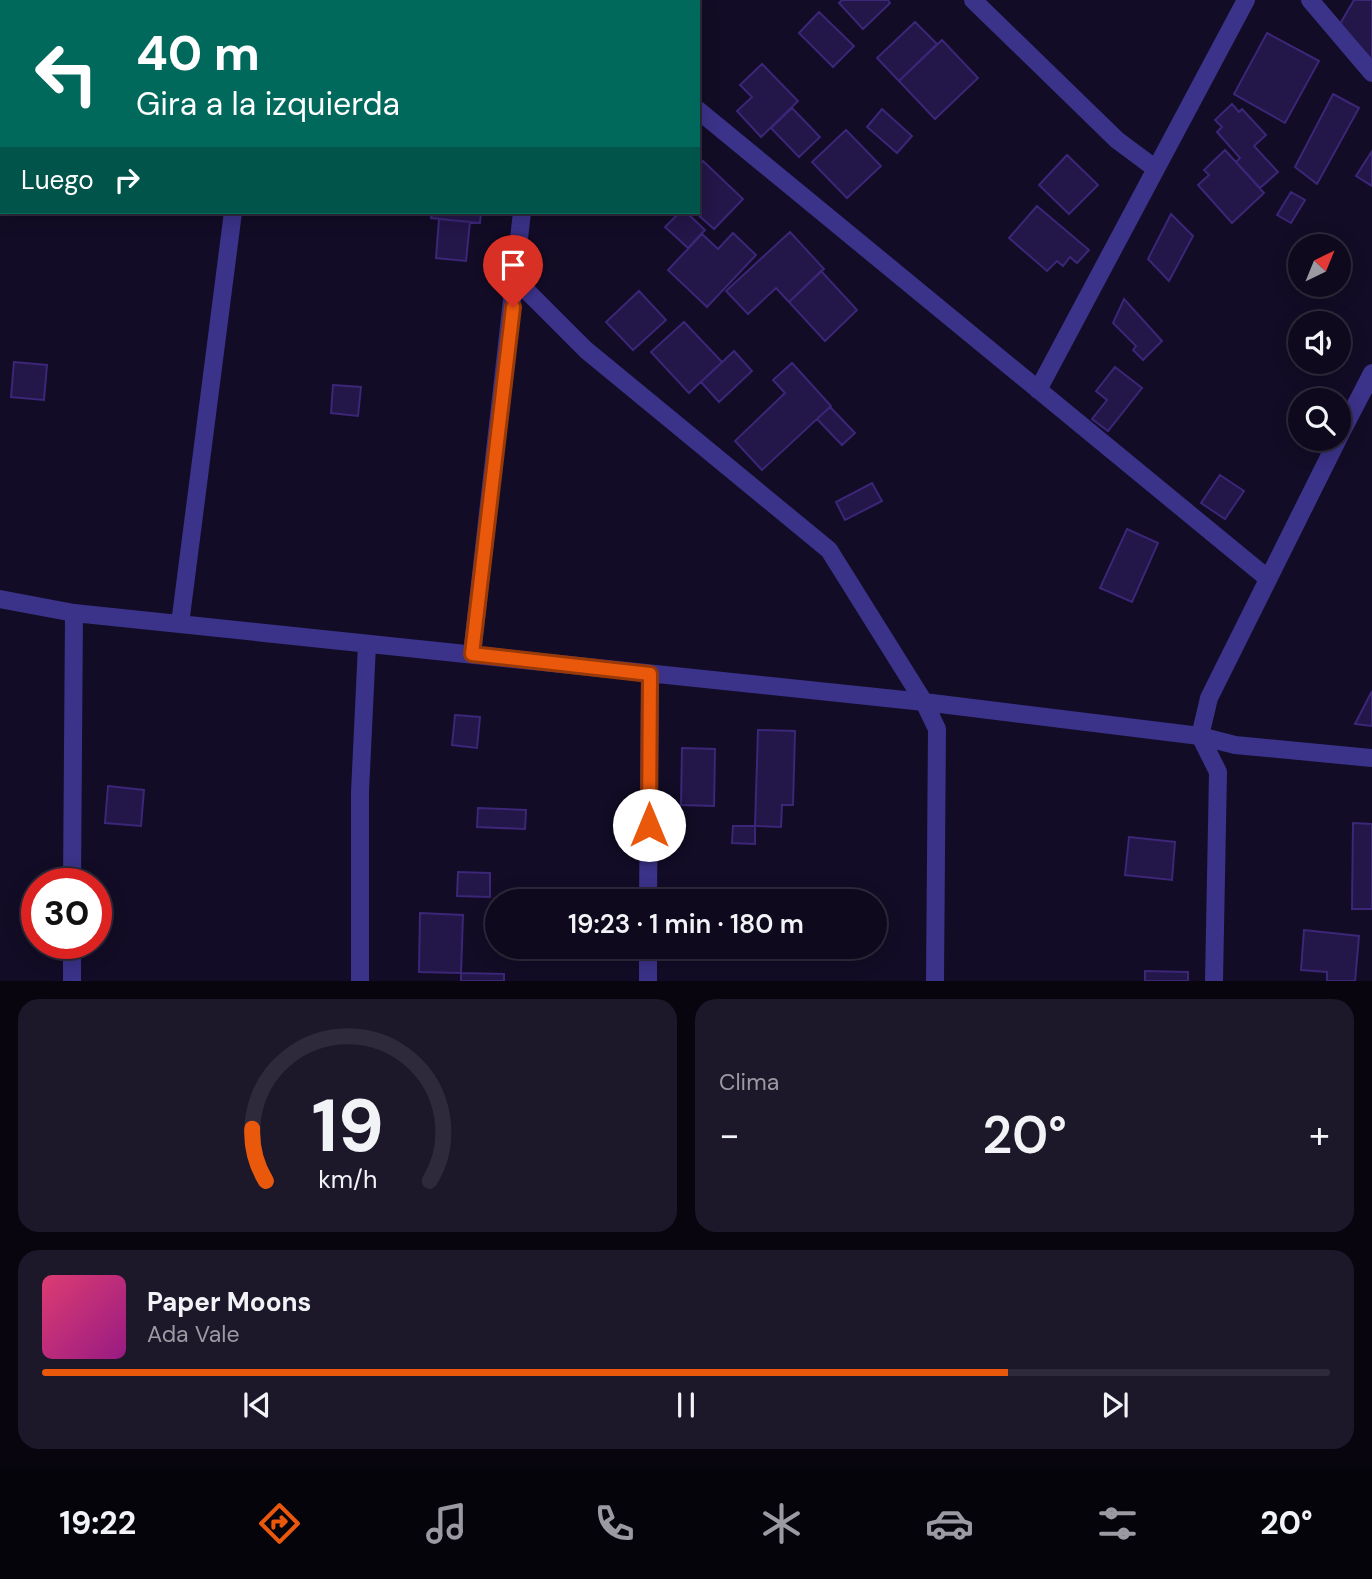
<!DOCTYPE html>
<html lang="es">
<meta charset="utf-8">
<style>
:root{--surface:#0e091c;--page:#1c1729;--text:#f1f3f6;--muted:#9b9aa3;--line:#2e2a3b;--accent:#ea580c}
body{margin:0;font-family:"DM Sans",sans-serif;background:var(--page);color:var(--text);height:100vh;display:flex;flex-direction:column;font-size:26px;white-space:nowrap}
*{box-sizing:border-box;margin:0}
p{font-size:23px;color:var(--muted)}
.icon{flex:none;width:38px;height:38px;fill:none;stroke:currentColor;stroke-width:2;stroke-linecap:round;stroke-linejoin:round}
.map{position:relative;height:981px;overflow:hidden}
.details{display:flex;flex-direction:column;gap:18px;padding:18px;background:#08050f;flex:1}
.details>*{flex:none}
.hud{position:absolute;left:0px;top:0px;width:700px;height:214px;box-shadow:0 4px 18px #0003,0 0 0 2px var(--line);background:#00695c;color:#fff;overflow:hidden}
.needle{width:46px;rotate:43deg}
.controls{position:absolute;left:1288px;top:234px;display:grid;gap:14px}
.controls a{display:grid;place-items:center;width:63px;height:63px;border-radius:50%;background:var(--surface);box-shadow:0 4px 18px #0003,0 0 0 2px var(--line);font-size:35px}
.speed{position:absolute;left:21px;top:868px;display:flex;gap:14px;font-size:35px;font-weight:700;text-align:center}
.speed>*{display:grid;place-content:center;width:91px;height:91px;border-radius:50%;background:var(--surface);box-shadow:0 4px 18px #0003,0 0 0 2px var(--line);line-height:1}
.speed .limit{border:10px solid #d22;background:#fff;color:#111}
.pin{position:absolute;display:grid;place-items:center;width:60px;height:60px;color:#fff;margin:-72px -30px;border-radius:50% 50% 50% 0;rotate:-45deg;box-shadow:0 0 7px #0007}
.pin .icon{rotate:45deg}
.me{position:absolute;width:77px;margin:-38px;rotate:0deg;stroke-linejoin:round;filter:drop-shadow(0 0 5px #0008)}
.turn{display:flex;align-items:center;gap:24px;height:147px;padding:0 21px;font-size:32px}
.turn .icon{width:91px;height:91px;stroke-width:2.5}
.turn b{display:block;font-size:49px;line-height:60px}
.then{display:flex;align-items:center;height:66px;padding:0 21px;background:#0003;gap:14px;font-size:26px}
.big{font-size:52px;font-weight:600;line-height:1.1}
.details .card{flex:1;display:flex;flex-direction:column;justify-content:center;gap:10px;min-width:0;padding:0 24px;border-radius:21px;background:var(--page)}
.details .dial{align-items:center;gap:0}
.dial svg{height:182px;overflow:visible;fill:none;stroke:var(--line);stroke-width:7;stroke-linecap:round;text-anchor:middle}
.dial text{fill:var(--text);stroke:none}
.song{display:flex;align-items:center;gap:21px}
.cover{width:84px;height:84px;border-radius:10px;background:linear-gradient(135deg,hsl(340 70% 55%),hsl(310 70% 35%))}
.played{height:7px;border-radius:4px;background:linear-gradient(90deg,var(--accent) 75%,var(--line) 75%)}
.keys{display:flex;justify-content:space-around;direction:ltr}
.heat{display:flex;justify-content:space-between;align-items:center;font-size:38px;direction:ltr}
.details .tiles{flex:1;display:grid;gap:18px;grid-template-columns:1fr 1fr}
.card:last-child{grid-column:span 2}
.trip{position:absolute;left:485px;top:889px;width:402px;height:70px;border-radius:35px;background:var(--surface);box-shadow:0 4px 18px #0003,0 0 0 2px var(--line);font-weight:600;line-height:70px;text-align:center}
.dock{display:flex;height:112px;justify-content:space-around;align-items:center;background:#06040b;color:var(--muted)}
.dock .icon{width:49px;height:49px}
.dock .active{color:var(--accent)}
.dock b{font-size:32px;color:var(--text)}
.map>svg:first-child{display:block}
.building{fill:#231648;stroke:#3b2677;stroke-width:2}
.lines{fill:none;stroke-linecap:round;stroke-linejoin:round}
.minor{stroke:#3b3289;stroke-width:18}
.route-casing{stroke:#983908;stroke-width:18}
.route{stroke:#ea580c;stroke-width:12}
</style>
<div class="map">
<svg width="1372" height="981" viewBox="0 0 1372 981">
<rect width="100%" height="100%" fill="#120c26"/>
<path class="building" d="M 842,0 L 888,0 L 890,3 L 863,29 L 839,3 Z
M 1354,0 L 1372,0 L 1372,60 L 1340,24 Z
M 819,12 L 854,46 L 833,67 L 799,33 Z
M 915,22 L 937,44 L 899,81 L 877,58 Z
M 1267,33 L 1319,61 L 1285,123 L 1234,94 Z
M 942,40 L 978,78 L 935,119 L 899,81 Z
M 762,64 L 798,101 L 761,137 L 737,111 L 752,97 L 740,85 Z
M 1333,94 L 1359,108 L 1317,184 L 1295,167 Z
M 1232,104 L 1239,112 L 1242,109 L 1266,135 L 1254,146 L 1278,172 L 1260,188 L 1236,162 L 1240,158 L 1217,132 L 1222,127 L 1215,120 Z
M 792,108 L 820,137 L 799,157 L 771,128 Z
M 882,109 L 912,136 L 897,153 L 867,127 Z
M 846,130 L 881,166 L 847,198 L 812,162 Z
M 1225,150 L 1264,193 L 1232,223 L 1198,185 L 1209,175 L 1204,170 Z
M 1372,151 L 1372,186 L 1356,176 Z
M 1067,155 L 1098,185 L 1069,214 L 1039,185 Z
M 703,161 L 743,199 L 714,229 L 695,212 L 698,212 L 698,166 Z
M 1291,192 L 1305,200 L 1291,223 L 1277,215 Z
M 1037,206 L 1089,250 L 1077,263 L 1070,257 L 1063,266 L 1057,261 L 1047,271 L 1009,238 Z
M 432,212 L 481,212 L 480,223 L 431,218 Z
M 680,212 L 686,212 L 705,230 L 688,248 L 665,227 Z
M 1171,214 L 1193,236 L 1169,281 L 1148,259 Z
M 439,219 L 470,222 L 466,261 L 436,258 Z
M 790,232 L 824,269 L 789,302 L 776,288 L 748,314 L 726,291 Z
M 733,233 L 756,255 L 707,307 L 668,270 L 702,234 L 718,249 Z
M 821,271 L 857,310 L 825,341 L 789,302 Z
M 639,291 L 666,320 L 633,350 L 606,322 Z
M 1124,299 L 1162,341 L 1143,360 L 1133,350 L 1136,346 L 1113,323 Z
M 684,322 L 722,362 L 689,393 L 651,352 Z
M 734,351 L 752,371 L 719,402 L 701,382 Z
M 14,362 L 47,365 L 44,400 L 11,397 Z
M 792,363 L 831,406 L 762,470 L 735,441 L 785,393 L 773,380 Z
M 1115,367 L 1142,388 L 1108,431 L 1092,419 L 1107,400 L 1096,391 Z
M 333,385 L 361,387 L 358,416 L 331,413 Z
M 830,407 L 855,433 L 842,445 L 817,419 Z
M 1220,475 L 1244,491 L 1225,519 L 1201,503 Z
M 872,483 L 882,501 L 845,520 L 836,502 Z
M 1127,529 L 1158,543 L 1132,602 L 1100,588 Z
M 1372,691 L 1372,726 L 1355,724 Z
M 455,715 L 480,717 L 477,748 L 452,745 Z
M 758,730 L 795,731 L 793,805 L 782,805 L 781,827 L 755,826 Z
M 682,748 L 715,749 L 714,806 L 681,805 Z
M 108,786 L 144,790 L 141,826 L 105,823 Z
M 478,808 L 526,810 L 525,829 L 477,827 Z
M 1353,823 L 1372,824 L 1372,909 L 1352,909 Z
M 733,826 L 755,826 L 755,844 L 732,843 Z
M 1129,837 L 1175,842 L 1172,880 L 1125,875 Z
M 458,872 L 490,873 L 490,897 L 457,896 Z
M 420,913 L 463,915 L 461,973 L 419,972 Z
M 1304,930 L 1359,936 L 1355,981 L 1327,981 L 1327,972 L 1301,970 Z
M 557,947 L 586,947 L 585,958 L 557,957 Z
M 666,947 L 732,947 L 732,956 L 665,954 Z
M 1145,971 L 1188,972 L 1188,981 L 1145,981 Z
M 461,973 L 504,974 L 504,981 L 461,981 Z"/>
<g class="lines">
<path class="minor" d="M 568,0 L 569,2
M 973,0 L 1117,140 L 1156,169
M 1310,0 L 1372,73
M 262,2 L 262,0
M 588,2 L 590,0
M 0,84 L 2,84
M 698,110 L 1266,577
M 516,280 L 586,350 L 829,550 L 924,702 L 937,729 L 935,981
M 1038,390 L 1246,0
M 1339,437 L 1372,373
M 0,599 L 74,613 L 924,702 L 1200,736 L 1235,745 L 1372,758
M 180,624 L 233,212
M 472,654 L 522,212
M 72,884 L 74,613
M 648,901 L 650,674
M 72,981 L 72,943
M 360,981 L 360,792 L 367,645
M 648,981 L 648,947
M 1214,981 L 1218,772 L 1200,736 L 1209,698 L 1338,439"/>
</g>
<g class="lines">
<defs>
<path id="route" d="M 513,307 L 472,654 L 650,674 L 649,825"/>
</defs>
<use href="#route" class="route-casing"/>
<use href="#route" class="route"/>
</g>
</svg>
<div class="controls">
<a><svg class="needle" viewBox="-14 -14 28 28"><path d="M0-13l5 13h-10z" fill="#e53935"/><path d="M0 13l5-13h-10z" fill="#9b9aa3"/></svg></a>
<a><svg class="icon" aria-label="sound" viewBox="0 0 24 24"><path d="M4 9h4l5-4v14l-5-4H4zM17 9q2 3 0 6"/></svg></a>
<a><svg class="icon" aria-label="search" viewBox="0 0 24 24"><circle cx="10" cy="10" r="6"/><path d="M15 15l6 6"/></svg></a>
</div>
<div class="speed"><div class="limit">30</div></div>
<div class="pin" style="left:513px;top:307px;background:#d93025"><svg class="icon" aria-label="arrive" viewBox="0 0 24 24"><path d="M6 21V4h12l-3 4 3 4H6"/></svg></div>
<svg class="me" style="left:649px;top:825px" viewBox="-20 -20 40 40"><circle r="19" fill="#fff"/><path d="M0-13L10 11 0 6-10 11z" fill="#ea580c"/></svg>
<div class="trip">19:23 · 1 min · 180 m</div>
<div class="hud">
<div class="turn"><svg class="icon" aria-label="left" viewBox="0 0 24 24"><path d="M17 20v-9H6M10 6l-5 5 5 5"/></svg><div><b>40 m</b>Gira a la izquierda</div></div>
<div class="then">Luego<svg class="icon" aria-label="right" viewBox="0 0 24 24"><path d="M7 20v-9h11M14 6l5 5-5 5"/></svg></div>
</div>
</div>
<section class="details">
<div class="tiles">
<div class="card dial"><svg viewBox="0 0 100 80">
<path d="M14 69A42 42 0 1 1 86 69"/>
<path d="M14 69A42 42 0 0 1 8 46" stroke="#ea580c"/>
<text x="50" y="56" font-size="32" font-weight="700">19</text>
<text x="50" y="72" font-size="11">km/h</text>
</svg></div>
<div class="card"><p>Clima</p>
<div class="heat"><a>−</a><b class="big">20°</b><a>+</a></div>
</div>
<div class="card">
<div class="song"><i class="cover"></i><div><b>Paper Moons</b><p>Ada Vale</p></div></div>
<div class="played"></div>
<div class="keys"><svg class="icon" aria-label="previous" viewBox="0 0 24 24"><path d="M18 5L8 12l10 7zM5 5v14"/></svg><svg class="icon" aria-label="pause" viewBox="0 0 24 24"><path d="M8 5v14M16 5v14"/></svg><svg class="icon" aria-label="next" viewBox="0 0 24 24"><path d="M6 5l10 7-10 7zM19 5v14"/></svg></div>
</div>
</div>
</section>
<nav class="dock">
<b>19:22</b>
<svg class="icon active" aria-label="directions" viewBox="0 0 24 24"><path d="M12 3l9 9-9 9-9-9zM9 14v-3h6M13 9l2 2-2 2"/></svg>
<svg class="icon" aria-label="music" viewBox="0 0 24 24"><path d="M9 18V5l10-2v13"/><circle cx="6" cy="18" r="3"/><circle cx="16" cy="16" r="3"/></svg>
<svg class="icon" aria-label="phone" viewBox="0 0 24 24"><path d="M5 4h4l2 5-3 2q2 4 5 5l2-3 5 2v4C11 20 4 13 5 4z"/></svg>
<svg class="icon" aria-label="climate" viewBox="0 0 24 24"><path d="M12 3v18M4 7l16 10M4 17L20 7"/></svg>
<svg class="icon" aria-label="car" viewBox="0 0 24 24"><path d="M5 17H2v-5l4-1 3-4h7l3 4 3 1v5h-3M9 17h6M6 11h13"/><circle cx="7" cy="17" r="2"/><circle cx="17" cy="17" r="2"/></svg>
<svg class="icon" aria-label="filters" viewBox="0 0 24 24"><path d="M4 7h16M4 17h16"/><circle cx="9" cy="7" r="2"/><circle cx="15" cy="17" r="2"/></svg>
<b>20°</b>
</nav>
